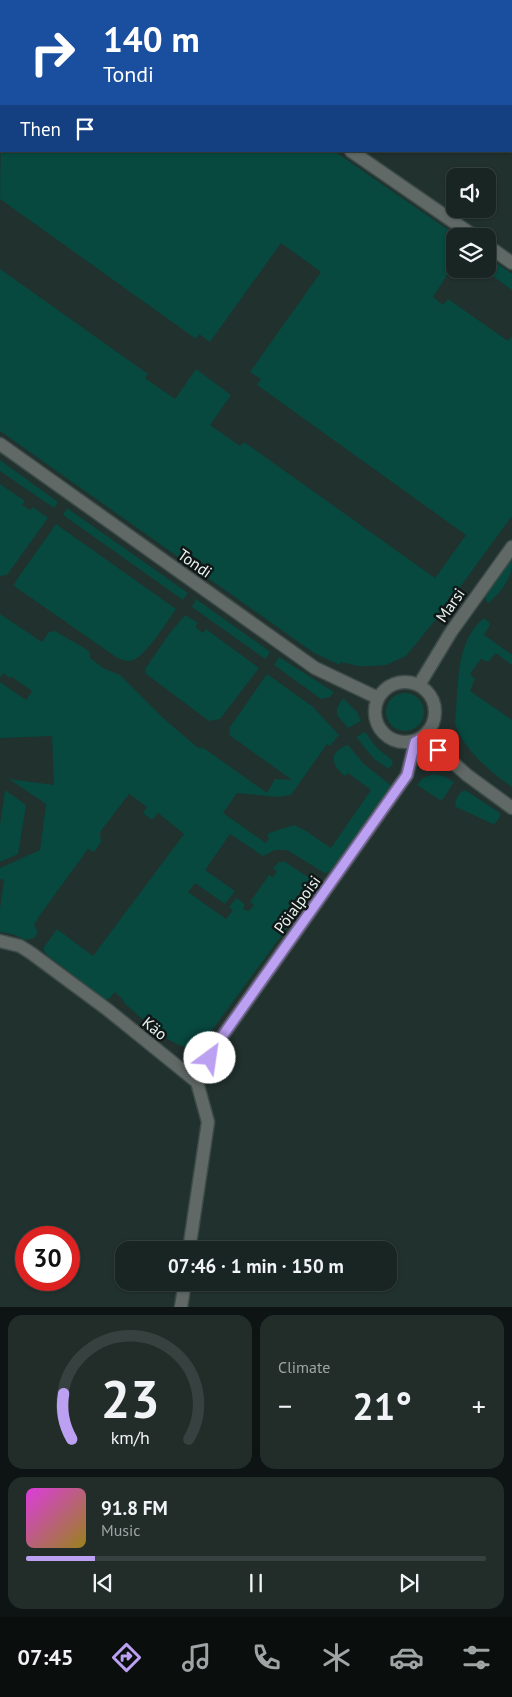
<!DOCTYPE html>
<meta charset="utf-8">
<style>
:root{--surface:#192522;--page:#222d2a;--text:#f1f3f6;--muted:#9fa5a5;--line:#374240;--accent:#bca0f2}
body{margin:0;font-family:"PT Sans",sans-serif;background:var(--page);color:var(--text);height:100vh;display:flex;flex-direction:column;font-size:19px;white-space:nowrap}
*{box-sizing:border-box;margin:0}
p{font-size:16px;color:var(--muted)}
.icon{flex:none;width:28px;height:28px;fill:none;stroke:currentColor;stroke-width:2;stroke-linecap:round;stroke-linejoin:round}
.map{position:relative;height:1307px;overflow:hidden}
.side{display:flex;flex-direction:column;gap:8px;padding:8px;background:#0e1413;flex:1}
.side>*{flex:none}
.banner{position:absolute;left:0px;top:0px;width:512px;height:152px;box-shadow:0 1px 4px #0004,0 0 0 1px var(--line);background:#1a4fa0;color:#fff;overflow:hidden}
.fabs{position:absolute;left:446px;top:168px;display:grid;gap:10px}
.fabs a{display:grid;place-items:center;width:50px;height:50px;border-radius:10px;background:var(--surface);box-shadow:0 1px 4px #0004,0 0 0 1px var(--line);font-size:25px}
.speed{position:absolute;left:15px;top:1226px;display:flex;gap:10px;font-size:25px;font-weight:700;text-align:center}
.speed>*{display:grid;place-content:center;width:65px;height:65px;border-radius:50%;background:var(--surface);box-shadow:0 1px 4px #0004,0 0 0 1px var(--line);line-height:1}
.speed .limit{border:8px solid #d22;background:#fff;color:#111}
.pin{position:absolute;display:grid;place-items:center;width:42px;height:42px;color:#fff;margin:-21px;border-radius:10px;box-shadow:0 2px 8px #0006}
.me{position:absolute;width:55px;margin:-28px;rotate:31deg;stroke-linejoin:round;filter:drop-shadow(0 0 4px #0008)}
.turn{display:flex;align-items:center;gap:18px;height:105px;padding:0 20px;font-size:22px}
.turn .icon{width:65px;height:65px;stroke-width:2.5}
.turn b{display:block;font-size:35px;line-height:42px}
.then{display:flex;align-items:center;height:48px;padding:0 20px;background:#0003;gap:10px;font-size:19px}
.big{font-size:38px;font-weight:700;line-height:1.1}
.side .widget{flex:1;display:flex;flex-direction:column;justify-content:center;gap:8px;min-width:0;padding:0 18px;border-radius:15px;background:var(--page)}
.side .dial{align-items:center;gap:0}
.dial svg{height:130px;overflow:visible;fill:none;stroke:var(--line);stroke-width:7;stroke-linecap:round;text-anchor:middle}
.dial text{fill:var(--text);stroke:none}
.song{display:flex;align-items:center;gap:15px}
.cover{width:60px;height:60px;border-radius:8px;background:linear-gradient(135deg,hsl(300 70% 55%),hsl(50 70% 35%))}
.played{height:5px;border-radius:2px;background:linear-gradient(90deg,var(--accent) 15%,var(--line) 15%)}
.keys{display:flex;justify-content:space-around;direction:ltr}
.heat{display:flex;justify-content:space-between;align-items:center;font-size:28px;direction:ltr}
.side .tiles{flex:1;display:grid;gap:8px;grid-template-columns:1fr 1fr}
.widget:last-child{grid-column:span 2}
.trip{position:absolute;left:115px;top:1241px;width:282px;height:50px;border-radius:15px;background:var(--surface);box-shadow:0 1px 4px #0004,0 0 0 1px var(--line);font-weight:700;line-height:50px;text-align:center}
.tab-bar{display:flex;height:80px;justify-content:space-around;align-items:center;background:#0a0f0e;color:var(--muted)}
.tab-bar .icon{width:35px;height:35px}
.tab-bar .active{color:var(--accent)}
.tab-bar b{font-size:22px;color:var(--text)}
.map>svg:first-child{display:block}
.green{fill:#07483f}
.lines{fill:none;stroke-linecap:round;stroke-linejoin:round}
.minor-casing{stroke:#3d4c49;stroke-width:15}
.minor{stroke:#616967;stroke-width:12}
.route-casing{stroke:#7a689d;stroke-width:12}
.route{stroke:#bca0f2;stroke-width:9}
.labels{text-anchor:middle;dominant-baseline:central;stroke-width:5;stroke-linejoin:round;paint-order:stroke}
.street-label{font-size:16px;fill:#eaf4f1;stroke:#101716}
</style>
<div class="map">
<svg width="512" height="1307" viewBox="0 0 512 1307">
<rect width="100%" height="100%" fill="#21312e"/>
<path class="green" d="M 1,124 L 1,151 L 334,151 L 457,236 L 455,236 L 455,263 L 433,297 L 443,305 L 448,299 L 508,341 L 512,336 L 512,516 L 441,613 L 406,656 L 386,665 L 372,666 L 358,666 L 341,662 L 340,665 L 314,653 L 0,431 L 0,269 L 148,374 L 145,378 L 175,399 L 196,369 L 231,395 L 210,425 L 240,446 L 244,442 L 435,578 L 466,535 L 257,385 L 261,379 L 250,372 L 321,272 L 281,243 L 210,342 L 199,334 L 196,339 L 0,199 Z
M 488,257 L 512,274 L 512,290 L 483,269 L 488,269 Z
M 0,460 L 58,502 L 54,508 L 0,471 Z
M 0,484 L 25,501 L 22,505 L 30,510 L 33,507 L 48,518 L 7,575 L 0,576 Z
M 67,508 L 188,593 L 183,600 L 63,515 Z
M 56,524 L 176,609 C 167,622 148,652 135,659 C 128,663 122,660 116,657 L 14,586 L 15,582 Z
M 512,560 C 512,580 502,590 488,604 L 486,600 L 486,595 Z
M 196,599 L 269,651 L 269,654 L 265,659 L 192,607 Z
M 0,614 L 42,642 L 49,632 L 55,631 C 66,638 79,644 90,652 L 90,658 L 103,668 L 120,675 L 163,718 L 197,747 L 205,749 L 267,793 L 275,779 L 292,780 L 232,737 L 229,734 L 230,727 L 267,674 L 312,706 L 339,735 L 330,746 L 327,744 L 291,795 L 277,797 L 237,793 L 223,813 L 266,843 L 269,838 L 267,836 L 269,833 L 294,825 L 306,831 L 331,848 L 371,790 L 348,773 L 345,776 C 331,766 328,751 348,745 L 364,764 L 393,787 L 392,789 L 389,788 L 332,871 L 327,872 L 326,874 L 287,850 L 275,850 L 263,856 L 230,834 L 205,870 L 235,891 L 225,904 L 195,883 L 188,892 L 226,919 L 233,910 L 229,907 L 236,898 L 245,904 L 243,909 L 249,911 L 254,905 L 250,902 L 269,875 L 273,877 L 277,871 L 273,868 L 279,862 L 285,862 L 314,881 L 312,884 L 317,887 L 207,1037 C 202,1042 197,1046 190,1047 C 172,1049 139,1015 125,1004 L 123,1000 L 115,992 L 109,999 L 105,999 L 47,955 L 44,951 L 44,947 L 57,929 L 93,956 L 184,834 L 158,813 L 152,820 L 143,813 L 147,807 L 129,794 L 100,832 L 101,842 L 94,852 L 88,849 L 40,915 L 34,925 L 38,933 L 34,938 L 26,940 L 12,934 L 0,932 L 0,908 L 4,880 L 0,879 L 0,868 L 40,850 L 46,804 L 9,779 L 54,785 L 52,736 L 0,738 L 0,682 L 26,700 L 32,691 L 12,677 L 10,678 L 3,673 L 0,678 Z
M 185,615 L 198,623 L 195,627 L 203,633 L 206,629 L 259,668 L 220,719 L 209,721 L 146,674 L 145,669 L 169,634 Z
M 484,618 L 489,622 L 490,625 L 484,635 L 512,655 L 512,665 L 496,653 L 488,662 L 481,659 L 470,674 L 475,679 L 470,691 L 512,720 L 512,787 C 490,772 463,749 455,723 C 459,688 454,642 484,618 Z
M 279,657 L 334,692 L 330,697 L 321,699 L 274,665 Z
M386 712a19 19 0 1 1 38 0a19 19 0 1 1-38 0Z
M 343,698 L 357,712 L 361,721 L 348,728 L 337,715 L 337,708 Z
M 365,732 L 377,748 L 392,760 L 393,763 L 389,769 L 374,759 L 356,737 Z
M 434,774 L 446,777 L 454,782 L 443,799 L 440,800 L 417,785 L 423,778 Z
M 5,790 L 26,805 L 18,854 L 0,862 L 0,825 Z
M 465,790 L 500,813 L 500,816 L 496,823 L 493,824 L 456,807 L 455,803 C 457,797 459,792 465,790 Z"/>
<g class="lines">
<defs>
<path id="minor" d="M 131,0 L 133,1
M 66,1 L 67,0
M 0,92 L 1,91
M 351,151 L 474,236
M 488,246 L 512,263
M 0,444 L 315,668 L 378,698
M375 712a30 30 0 1 1 60 0a30 30 0 1 1-60 0Z
M 419,685 L 451,632 L 512,547
M 424,737 L 467,775 L 512,808
M 0,941 L 20,946 L 31,953 L 108,1010 L 197,1082 L 208,1122 L 189,1250
M 197,1082 L 216,1045 L 407,775 L 415,742
M 181,1307 L 185,1282"/>
</defs>
<use href="#minor" class="minor-casing"/>
<use href="#minor" class="minor"/>
</g>
<g class="lines">
<defs>
<path id="route" d="M 210,1058 L 216,1045 L 407,775 L 415,742 L 424,737 L 438,750"/>
</defs>
<use href="#route" class="route-casing"/>
<use href="#route" class="route"/>
</g>
<g class="labels">
<g class="street-label">
<text transform="translate(195 563) rotate(35)">Tondi</text>
<text transform="translate(450 605) rotate(-55)">Marsi</text>
<text transform="translate(297 904) rotate(-54)">Pöialpoisi</text>
<text transform="translate(155 1028) rotate(39)">Käo</text>
</g>
</g>
</svg>
<div class="fabs">
<a><svg class="icon" aria-label="sound" viewBox="0 0 24 24"><path d="M4 9h4l5-4v14l-5-4H4zM17 9q2 3 0 6"/></svg></a>
<a><svg class="icon" aria-label="layers" viewBox="0 0 24 24"><path d="M12 4l9 5-9 5-9-5zM3 14l9 5 9-5"/></svg></a>
</div>
<div class="speed"><div class="limit">30</div></div>
<div class="pin" style="left:438px;top:750px;background:#d93025"><svg class="icon" aria-label="arrive" viewBox="0 0 24 24"><path d="M6 21V4h12l-3 4 3 4H6"/></svg></div>
<svg class="me" style="left:210px;top:1058px" viewBox="-20 -20 40 40"><circle r="19" fill="#fff"/><path d="M0-13L10 11 0 6-10 11z" fill="#bca0f2"/></svg>
<div class="trip">07:46 · 1 min · 150 m</div>
<div class="banner">
<div class="turn"><svg class="icon" aria-label="right" viewBox="0 0 24 24"><path d="M7 20v-9h11M14 6l5 5-5 5"/></svg><div><b>140 m</b>Tondi</div></div>
<div class="then">Then<svg class="icon" aria-label="arrive" viewBox="0 0 24 24"><path d="M6 21V4h12l-3 4 3 4H6"/></svg></div>
</div>
</div>
<section class="side">
<div class="tiles">
<div class="widget dial"><svg viewBox="0 0 100 80">
<path d="M14 69A42 42 0 1 1 86 69"/>
<path d="M14 69A42 42 0 0 1 9 41" stroke="#bca0f2"/>
<text x="50" y="56" font-size="32" font-weight="700">23</text>
<text x="50" y="72" font-size="11">km/h</text>
</svg></div>
<div class="widget"><p>Climate</p>
<div class="heat"><a>−</a><b class="big">21°</b><a>+</a></div>
</div>
<div class="widget">
<div class="song"><i class="cover"></i><div><b>91.8 FM</b><p>Music</p></div></div>
<div class="played"></div>
<div class="keys"><svg class="icon" aria-label="previous" viewBox="0 0 24 24"><path d="M18 5L8 12l10 7zM5 5v14"/></svg><svg class="icon" aria-label="pause" viewBox="0 0 24 24"><path d="M8 5v14M16 5v14"/></svg><svg class="icon" aria-label="next" viewBox="0 0 24 24"><path d="M6 5l10 7-10 7zM19 5v14"/></svg></div>
</div>
</div>
</section>
<nav class="tab-bar">
<b>07:45</b>
<svg class="icon active" aria-label="directions" viewBox="0 0 24 24"><path d="M12 3l9 9-9 9-9-9zM9 14v-3h6M13 9l2 2-2 2"/></svg>
<svg class="icon" aria-label="music" viewBox="0 0 24 24"><path d="M9 18V5l10-2v13"/><circle cx="6" cy="18" r="3"/><circle cx="16" cy="16" r="3"/></svg>
<svg class="icon" aria-label="phone" viewBox="0 0 24 24"><path d="M5 4h4l2 5-3 2q2 4 5 5l2-3 5 2v4C11 20 4 13 5 4z"/></svg>
<svg class="icon" aria-label="climate" viewBox="0 0 24 24"><path d="M12 3v18M4 7l16 10M4 17L20 7"/></svg>
<svg class="icon" aria-label="car" viewBox="0 0 24 24"><path d="M5 17H2v-5l4-1 3-4h7l3 4 3 1v5h-3M9 17h6M6 11h13"/><circle cx="7" cy="17" r="2"/><circle cx="17" cy="17" r="2"/></svg>
<svg class="icon" aria-label="filters" viewBox="0 0 24 24"><path d="M4 7h16M4 17h16"/><circle cx="9" cy="7" r="2"/><circle cx="15" cy="17" r="2"/></svg>
</nav>
